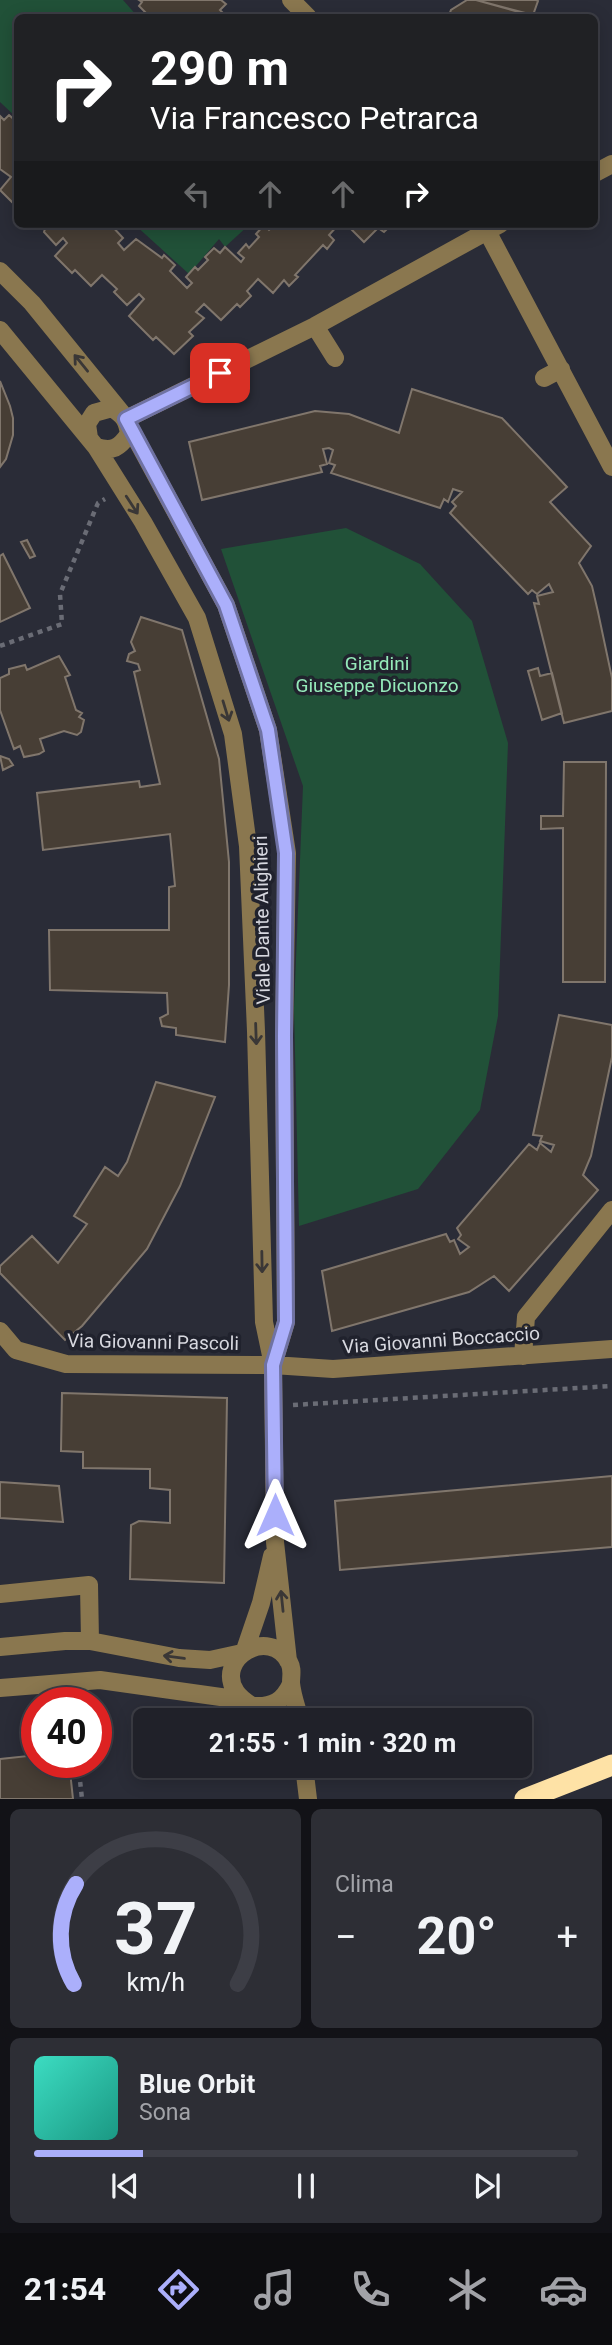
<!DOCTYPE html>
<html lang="it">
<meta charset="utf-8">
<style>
:root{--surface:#202129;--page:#2d2e35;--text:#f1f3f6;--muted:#a2a3a8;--line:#3d3e46;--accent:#abaffb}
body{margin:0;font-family:Roboto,sans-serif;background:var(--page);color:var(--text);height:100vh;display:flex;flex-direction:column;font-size:26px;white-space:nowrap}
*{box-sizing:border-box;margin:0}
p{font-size:23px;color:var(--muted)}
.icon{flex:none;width:38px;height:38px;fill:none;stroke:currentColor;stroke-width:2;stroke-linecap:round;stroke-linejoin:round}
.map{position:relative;height:1799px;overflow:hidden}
.side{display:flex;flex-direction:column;gap:10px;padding:10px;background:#121217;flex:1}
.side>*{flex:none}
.top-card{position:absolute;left:14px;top:14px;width:584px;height:214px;border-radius:10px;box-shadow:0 4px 18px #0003,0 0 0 2px var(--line);background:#202124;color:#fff;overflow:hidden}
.speed{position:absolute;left:21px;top:1687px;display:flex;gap:14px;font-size:35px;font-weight:700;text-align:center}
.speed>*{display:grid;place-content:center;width:91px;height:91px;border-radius:50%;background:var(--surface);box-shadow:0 4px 18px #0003,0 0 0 2px var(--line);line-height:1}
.speed .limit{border:10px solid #d22;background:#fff;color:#111}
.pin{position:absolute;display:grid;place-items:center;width:60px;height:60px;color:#fff;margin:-30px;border-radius:14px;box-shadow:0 4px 10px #0006}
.me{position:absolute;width:77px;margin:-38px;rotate:0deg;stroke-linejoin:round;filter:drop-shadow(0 0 5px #0008)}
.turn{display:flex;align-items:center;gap:24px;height:147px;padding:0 21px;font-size:32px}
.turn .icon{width:91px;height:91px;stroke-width:2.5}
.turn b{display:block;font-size:49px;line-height:60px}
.lanes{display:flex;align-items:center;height:66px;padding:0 21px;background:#0003;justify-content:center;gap:35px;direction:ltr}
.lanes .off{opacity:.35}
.big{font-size:52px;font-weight:700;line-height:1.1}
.side .widget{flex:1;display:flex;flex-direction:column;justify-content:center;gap:10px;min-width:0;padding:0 24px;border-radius:10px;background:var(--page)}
.side .dial{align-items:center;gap:0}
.dial svg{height:182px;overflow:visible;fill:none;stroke:var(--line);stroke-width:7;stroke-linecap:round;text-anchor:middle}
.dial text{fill:var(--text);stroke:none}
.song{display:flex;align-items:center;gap:21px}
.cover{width:84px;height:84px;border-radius:10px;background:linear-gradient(135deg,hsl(170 70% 55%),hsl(170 70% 35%))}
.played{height:7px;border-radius:4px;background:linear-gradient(90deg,var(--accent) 20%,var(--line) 20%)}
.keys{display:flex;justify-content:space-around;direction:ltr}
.heat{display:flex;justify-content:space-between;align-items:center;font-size:38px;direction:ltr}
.side .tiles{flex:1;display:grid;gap:10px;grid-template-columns:1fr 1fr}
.widget:last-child{grid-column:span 2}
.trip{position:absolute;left:133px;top:1708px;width:399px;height:70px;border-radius:10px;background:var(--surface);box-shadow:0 4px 18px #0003,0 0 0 2px var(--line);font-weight:700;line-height:70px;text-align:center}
.tab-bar{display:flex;height:112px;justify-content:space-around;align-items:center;background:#0d0d10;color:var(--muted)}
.tab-bar .icon{width:49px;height:49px}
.tab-bar .on{color:var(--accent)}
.tab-bar b{font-size:32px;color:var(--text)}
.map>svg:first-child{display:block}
.green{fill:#215138}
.building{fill:#473e35;stroke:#80766c;stroke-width:2}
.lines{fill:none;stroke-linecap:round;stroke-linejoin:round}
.path{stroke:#6a6c75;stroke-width:4.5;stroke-dasharray:5 5;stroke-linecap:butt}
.minor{stroke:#8a774f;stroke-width:18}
.highway{stroke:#fee2a6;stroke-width:21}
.oneway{stroke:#3a3736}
.route-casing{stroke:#6f72a3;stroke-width:18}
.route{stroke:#abaffb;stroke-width:12}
.labels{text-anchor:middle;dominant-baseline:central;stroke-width:7;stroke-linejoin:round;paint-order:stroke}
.park-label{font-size:19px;fill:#95eaba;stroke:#20222d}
.street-label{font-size:19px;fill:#d7d8df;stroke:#20222d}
</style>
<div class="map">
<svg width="612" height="1799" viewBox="0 0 612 1799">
<rect width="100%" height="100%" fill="#2a2c37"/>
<path class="green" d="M 0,0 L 123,0 L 138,17 L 18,18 L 17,118 L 0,102 Z
M 134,224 L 250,224 L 225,247 L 219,239 L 189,274 Z
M 346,528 L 420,564 L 472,621 L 508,743 L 498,1016 L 480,1110 L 418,1189 L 299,1226 L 294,1008 L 303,786 L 221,549 Z"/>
<path class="building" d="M 139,0 L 221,0 L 226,4 L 220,10 L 224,14 L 221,18 L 162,18 L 160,15 L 151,18 L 139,6 L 142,2 Z
M 467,0 L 476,0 L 540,18 L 448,18 L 451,10 Z
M 476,0 L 536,0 L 538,1 L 533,15 Z
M 9,115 L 18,123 L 18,201 L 13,203 L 0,190 L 11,177 L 0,169 L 0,116 L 4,120 Z
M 40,224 L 103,224 L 107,227 L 110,224 L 123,238 L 118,243 L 124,250 L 136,239 L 162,258 L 164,255 L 175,265 L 170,271 L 187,288 L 192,283 L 186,277 L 195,267 L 198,270 L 208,260 L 205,257 L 214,248 L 220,253 L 225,247 L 241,262 L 244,258 L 238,253 L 246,244 L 249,248 L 259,237 L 256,234 L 264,225 L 269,230 L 276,224 L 339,224 L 329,235 L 334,240 L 327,249 L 323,245 L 295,275 L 298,277 L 289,286 L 284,280 L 273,293 L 258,279 L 247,291 L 251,296 L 240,307 L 237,304 L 221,320 L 204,304 L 196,312 L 204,318 L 189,332 L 193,336 L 174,354 L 156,337 L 153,340 L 129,316 L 144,299 L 139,294 L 127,305 L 114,292 L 117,289 L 102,275 L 91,286 L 75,270 L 72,273 L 55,256 L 67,243 L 63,238 L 56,245 L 44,232 L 45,229 Z
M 346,224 L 392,224 L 384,232 L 378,228 L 364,242 Z
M 0,381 L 10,406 L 13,418 L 13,435 L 6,459 L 0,467 Z
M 412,389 L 502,418 L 567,487 L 550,502 L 591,546 L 579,563 L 592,586 L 598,612 L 612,678 L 612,711 L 564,723 L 534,603 L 539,604 L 537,596 L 553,592 L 549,584 L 537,594 L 532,590 L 528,594 L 450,513 L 456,506 L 452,502 L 462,492 L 453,489 L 448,502 L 444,499 L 440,508 L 331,473 L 335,465 L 329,463 L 333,450 L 329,448 L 323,449 L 327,464 L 320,466 L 322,472 L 202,500 L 189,442 L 315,411 L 349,414 L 399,433 Z
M 27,540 L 35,556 L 30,558 L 21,542 Z
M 3,554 L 30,608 L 0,622 L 0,556 Z
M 141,617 L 182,630 L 219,759 L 229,862 L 229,985 L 225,1042 L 176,1035 L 176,1028 L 162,1026 L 160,1018 L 168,1014 L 167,993 L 50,990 L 49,930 L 169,930 L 169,887 L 175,886 L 170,834 L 43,850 L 37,793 L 139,781 L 140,787 L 160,784 L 134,672 L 140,670 L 138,664 L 127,661 L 129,654 L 135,651 L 131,642 Z
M 59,656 L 70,675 L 65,677 L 76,710 L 82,713 L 79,717 L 84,720 L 81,732 L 77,735 L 64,731 L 40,739 L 44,751 L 39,754 L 24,757 L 20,746 L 14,749 L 0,710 L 0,678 L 9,674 L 9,669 L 25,665 L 27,670 Z
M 538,668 L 540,676 L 552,673 L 562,713 L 542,720 L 528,671 Z
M 0,756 L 9,759 L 13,765 L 3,770 Z
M 564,762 L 606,762 L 605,982 L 563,982 L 563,828 L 541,829 L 541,816 L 563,816 Z
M 559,1015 L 612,1025 L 612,1057 L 591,1156 L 583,1175 L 598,1190 L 509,1291 L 494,1276 L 469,1292 L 332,1331 L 322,1271 L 446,1234 L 450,1242 L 454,1240 L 460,1254 L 469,1247 L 458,1239 L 461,1235 L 457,1228 L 529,1144 L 537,1150 L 540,1143 L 551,1152 L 554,1145 L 540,1141 L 542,1136 L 533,1135 Z
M 156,1082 L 215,1097 L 180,1186 L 147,1249 L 82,1326 L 65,1340 L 0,1273 L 0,1266 L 32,1236 L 58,1263 L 87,1224 L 74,1216 L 105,1167 L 118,1176 L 127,1162 Z
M 62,1393 L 227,1398 L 224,1583 L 130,1579 L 131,1525 L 139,1521 L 170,1523 L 170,1490 L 150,1488 L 150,1469 L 83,1468 L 83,1452 L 61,1451 Z
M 612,1476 L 612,1547 L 340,1570 L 335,1501 Z
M 0,1482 L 59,1486 L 63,1522 L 0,1518 Z
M 37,1755 L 37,1762 L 69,1762 L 73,1799 L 0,1799 L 0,1759 Z"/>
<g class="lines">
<path class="path" d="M 0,646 L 62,624 L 60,594 L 98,503 L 105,499
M 293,1405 L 612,1386
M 78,1762 L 82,1799"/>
<path class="minor" d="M 291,0 L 308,17
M 595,173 L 612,164
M 487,231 L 612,467
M 0,271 L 32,303 L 124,416
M 315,326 L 335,358
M 0,330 L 96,447 L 143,522 L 197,618 L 233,734 L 248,846 L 256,1031 L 264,1322 L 273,1365 L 275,1542 L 288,1661
M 544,378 L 561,369
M 126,419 L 315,326 L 500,224
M 127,422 L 226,605 L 268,730 L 287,853 L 284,1036 L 286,1322 L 273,1365
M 89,438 L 87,424 L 94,413 L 112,408 C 124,416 127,420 129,434 C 119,448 113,452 96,447
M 0,1331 L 16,1350 L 66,1364 L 273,1365 L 333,1369 L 612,1349
M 523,1356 L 526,1317 L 612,1210
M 0,1594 L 89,1585 L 90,1641
M 0,1647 L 65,1641 L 90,1641 L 179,1658 L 210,1660 L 242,1653
M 245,1650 L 261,1603 L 272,1556
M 0,1688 L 100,1680 L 242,1700
M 254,1706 C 273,1707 283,1701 291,1684
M 276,1720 C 263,1712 244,1704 236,1692 C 214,1658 270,1626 289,1662 C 293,1669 291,1675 291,1683 C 292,1695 297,1708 300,1720
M 304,1766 L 308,1799"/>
<path class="highway" d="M 525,1799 L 612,1765"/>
</g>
<defs><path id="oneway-shaft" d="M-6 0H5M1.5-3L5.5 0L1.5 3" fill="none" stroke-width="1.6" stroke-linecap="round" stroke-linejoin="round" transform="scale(1.75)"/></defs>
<g class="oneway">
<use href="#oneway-shaft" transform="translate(81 363) rotate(-129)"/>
<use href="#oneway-shaft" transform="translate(132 505) rotate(57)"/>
<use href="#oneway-shaft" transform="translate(226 711) rotate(73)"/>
<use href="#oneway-shaft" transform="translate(256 1034) rotate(88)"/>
<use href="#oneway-shaft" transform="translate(262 1262) rotate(89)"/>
<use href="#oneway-shaft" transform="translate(282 1601) rotate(-96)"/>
<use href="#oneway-shaft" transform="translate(174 1657) rotate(-172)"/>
</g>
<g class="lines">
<defs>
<path id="route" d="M 220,373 L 126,419 L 226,605 L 268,730 L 286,853 L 284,1036 L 286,1322 L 273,1365 L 275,1515"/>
</defs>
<use href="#route" class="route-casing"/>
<use href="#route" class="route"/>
</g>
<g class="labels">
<g class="park-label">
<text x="377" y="663">Giardini<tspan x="377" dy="22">Giuseppe Dicuonzo</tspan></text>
</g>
<g class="street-label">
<text transform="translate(262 920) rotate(-91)">Viale Dante Alighieri</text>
<text transform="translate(441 1340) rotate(-4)">Via Giovanni Boccaccio</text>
<text transform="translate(153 1342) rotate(1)">Via Giovanni Pascoli</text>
</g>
</g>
</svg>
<div class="speed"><div class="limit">40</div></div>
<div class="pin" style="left:220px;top:373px;background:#d93025"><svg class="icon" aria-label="arrive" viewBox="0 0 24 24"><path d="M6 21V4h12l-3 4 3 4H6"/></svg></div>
<svg class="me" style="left:275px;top:1515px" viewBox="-20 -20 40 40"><path d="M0-17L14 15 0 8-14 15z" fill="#abaffb" stroke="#fff" stroke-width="4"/></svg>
<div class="trip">21:55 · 1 min · 320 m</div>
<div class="top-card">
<div class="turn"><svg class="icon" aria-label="right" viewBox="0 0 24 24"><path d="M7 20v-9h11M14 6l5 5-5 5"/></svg><div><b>290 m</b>Via Francesco Petrarca</div></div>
<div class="lanes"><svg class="icon off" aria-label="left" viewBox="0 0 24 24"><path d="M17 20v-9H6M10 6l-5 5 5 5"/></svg><svg class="icon off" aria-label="ahead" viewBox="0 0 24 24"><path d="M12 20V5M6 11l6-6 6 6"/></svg><svg class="icon off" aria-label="ahead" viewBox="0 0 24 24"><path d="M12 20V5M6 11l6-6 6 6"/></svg><svg class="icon" aria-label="right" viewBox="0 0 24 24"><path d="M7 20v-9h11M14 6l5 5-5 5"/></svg></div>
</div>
</div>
<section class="side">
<div class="tiles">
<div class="widget dial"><svg viewBox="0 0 100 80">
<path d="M14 69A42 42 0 1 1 86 69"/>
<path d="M14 69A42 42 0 0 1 15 25" stroke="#abaffb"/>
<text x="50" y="56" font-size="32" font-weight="700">37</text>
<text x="50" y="72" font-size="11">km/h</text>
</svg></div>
<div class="widget"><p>Clima</p>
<div class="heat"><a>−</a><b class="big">20°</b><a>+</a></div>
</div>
<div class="widget">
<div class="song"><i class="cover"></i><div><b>Blue Orbit</b><p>Sona</p></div></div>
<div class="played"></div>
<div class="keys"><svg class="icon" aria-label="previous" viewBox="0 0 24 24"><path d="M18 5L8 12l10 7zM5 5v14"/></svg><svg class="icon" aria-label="pause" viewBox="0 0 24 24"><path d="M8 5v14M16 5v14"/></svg><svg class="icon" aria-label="next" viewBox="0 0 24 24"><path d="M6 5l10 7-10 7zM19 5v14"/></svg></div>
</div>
</div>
</section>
<nav class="tab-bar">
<b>21:54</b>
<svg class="icon on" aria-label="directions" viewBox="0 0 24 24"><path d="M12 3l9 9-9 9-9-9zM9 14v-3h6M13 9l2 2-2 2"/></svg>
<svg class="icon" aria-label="music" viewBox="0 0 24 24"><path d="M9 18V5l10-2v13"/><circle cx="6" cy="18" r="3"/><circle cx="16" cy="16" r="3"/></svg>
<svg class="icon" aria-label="phone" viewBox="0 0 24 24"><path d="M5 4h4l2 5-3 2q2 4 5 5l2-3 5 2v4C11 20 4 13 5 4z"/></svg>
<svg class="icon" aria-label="climate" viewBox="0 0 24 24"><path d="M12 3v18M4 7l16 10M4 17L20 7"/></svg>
<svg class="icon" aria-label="car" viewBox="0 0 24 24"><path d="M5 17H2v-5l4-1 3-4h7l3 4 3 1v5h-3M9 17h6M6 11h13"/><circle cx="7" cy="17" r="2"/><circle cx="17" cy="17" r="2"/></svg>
</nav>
